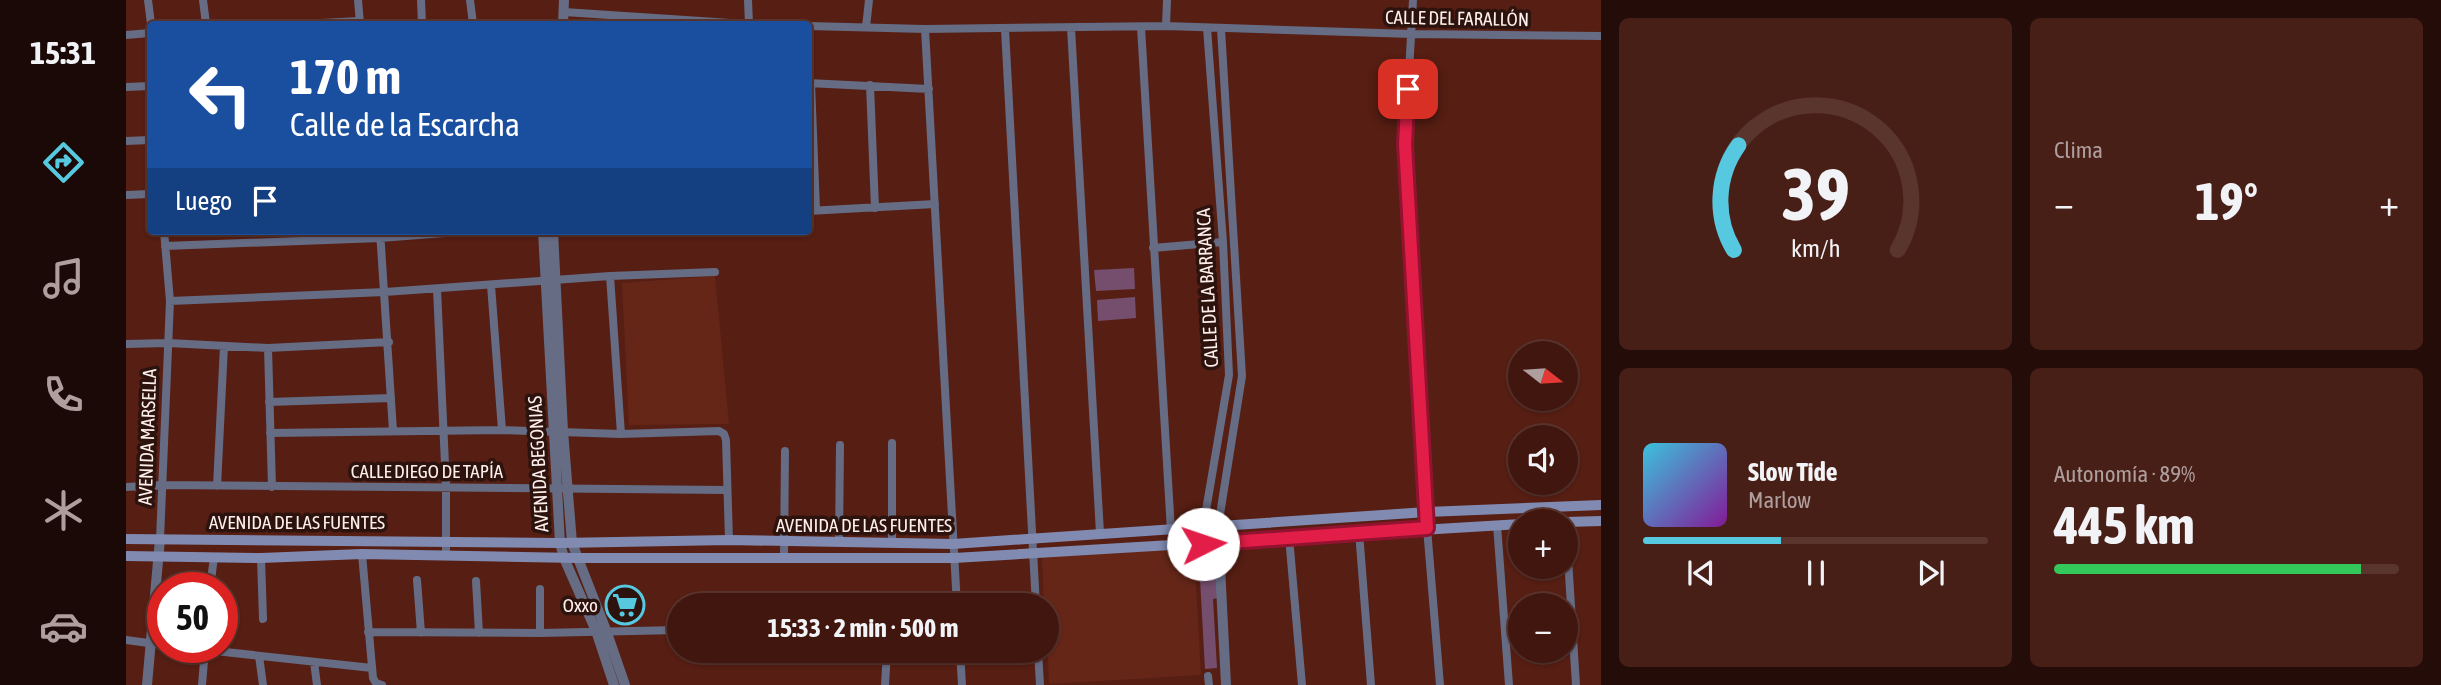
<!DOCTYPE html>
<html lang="es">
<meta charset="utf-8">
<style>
:root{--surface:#41160e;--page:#481f17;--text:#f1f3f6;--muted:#ae9f9e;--line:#5a352e;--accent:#56c9e1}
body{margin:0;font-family:"Asap Condensed",sans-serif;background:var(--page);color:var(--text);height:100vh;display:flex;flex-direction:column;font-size:26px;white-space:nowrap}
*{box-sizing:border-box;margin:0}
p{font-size:23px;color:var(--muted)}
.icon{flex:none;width:38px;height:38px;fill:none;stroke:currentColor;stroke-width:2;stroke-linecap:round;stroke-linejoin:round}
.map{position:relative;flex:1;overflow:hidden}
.details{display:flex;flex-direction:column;gap:18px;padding:18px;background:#240c08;width:840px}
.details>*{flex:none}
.guide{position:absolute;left:21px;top:21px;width:665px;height:214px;border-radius:7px;box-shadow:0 2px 5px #0004,0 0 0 2px var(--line);background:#1a4fa0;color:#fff;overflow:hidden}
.needle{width:46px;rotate:107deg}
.controls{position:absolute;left:1382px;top:341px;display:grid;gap:14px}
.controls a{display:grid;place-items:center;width:70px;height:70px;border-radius:50%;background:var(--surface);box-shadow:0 2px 5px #0004,0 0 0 2px var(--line);font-size:35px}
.speed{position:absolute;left:21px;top:572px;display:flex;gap:14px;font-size:35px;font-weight:700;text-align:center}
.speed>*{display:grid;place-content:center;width:91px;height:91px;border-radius:50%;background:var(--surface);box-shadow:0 2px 5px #0004,0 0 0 2px var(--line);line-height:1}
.speed .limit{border:10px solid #d22;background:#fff;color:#111}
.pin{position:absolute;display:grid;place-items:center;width:60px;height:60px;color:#fff;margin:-30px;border-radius:14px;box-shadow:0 4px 10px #0006}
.me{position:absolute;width:77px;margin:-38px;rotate:86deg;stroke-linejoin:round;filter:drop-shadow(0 0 5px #0008)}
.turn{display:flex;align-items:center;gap:24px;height:147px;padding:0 28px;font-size:32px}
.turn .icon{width:91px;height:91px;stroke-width:2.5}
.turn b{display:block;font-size:49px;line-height:60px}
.then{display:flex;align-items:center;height:66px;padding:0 28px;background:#0003;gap:14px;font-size:26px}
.big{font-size:52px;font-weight:700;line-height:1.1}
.details .tile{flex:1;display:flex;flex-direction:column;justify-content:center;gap:10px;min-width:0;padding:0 24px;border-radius:10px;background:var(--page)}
.details .dial{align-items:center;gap:0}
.dial svg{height:182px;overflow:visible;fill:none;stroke:var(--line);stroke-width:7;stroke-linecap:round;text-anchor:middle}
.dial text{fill:var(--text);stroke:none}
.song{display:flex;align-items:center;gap:21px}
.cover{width:84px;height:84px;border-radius:10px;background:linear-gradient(135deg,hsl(190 70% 55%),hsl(290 70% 35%))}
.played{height:7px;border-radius:4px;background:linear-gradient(90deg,var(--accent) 40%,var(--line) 40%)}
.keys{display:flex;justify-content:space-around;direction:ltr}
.heat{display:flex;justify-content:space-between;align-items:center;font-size:38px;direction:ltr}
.charge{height:10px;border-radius:5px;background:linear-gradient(90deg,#34c759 89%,var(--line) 0)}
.details .tiles{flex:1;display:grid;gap:18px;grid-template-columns:repeat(2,1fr)}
.trip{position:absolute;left:541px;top:593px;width:392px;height:70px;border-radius:35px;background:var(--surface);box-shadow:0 2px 5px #0004,0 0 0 2px var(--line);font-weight:700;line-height:70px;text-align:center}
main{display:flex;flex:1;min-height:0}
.menu{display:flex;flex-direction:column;width:126px;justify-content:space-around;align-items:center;background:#1a0906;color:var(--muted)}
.menu .icon{width:49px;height:49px}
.menu .on{color:var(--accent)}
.menu b{font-size:32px;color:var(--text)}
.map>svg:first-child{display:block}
.built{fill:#652618}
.green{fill:#754e6e}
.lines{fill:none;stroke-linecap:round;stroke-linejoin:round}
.minor{stroke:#656c84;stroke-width:8}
.tertiary{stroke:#656c84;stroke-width:10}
.secondary{stroke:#818bb2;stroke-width:10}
.route-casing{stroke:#92132f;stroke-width:18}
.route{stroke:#e11d48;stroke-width:12}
.labels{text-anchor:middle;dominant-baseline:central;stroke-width:7;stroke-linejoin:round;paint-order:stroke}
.street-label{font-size:19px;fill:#ffefec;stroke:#2c130d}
.poi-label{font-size:19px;fill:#ffefec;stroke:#2c130d;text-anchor:end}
</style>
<main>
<nav class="menu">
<b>15:31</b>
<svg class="icon on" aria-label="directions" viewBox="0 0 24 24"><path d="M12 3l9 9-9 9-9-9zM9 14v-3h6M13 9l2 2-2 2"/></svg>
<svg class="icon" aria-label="music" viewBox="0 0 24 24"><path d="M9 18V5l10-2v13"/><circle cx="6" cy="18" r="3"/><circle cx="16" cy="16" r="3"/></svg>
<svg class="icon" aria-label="phone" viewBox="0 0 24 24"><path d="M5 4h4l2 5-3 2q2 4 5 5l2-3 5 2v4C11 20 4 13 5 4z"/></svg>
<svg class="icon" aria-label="climate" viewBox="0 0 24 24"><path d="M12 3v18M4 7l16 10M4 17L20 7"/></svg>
<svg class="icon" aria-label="car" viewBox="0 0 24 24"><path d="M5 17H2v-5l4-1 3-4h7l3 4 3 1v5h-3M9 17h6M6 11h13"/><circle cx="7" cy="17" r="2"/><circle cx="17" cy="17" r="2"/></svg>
</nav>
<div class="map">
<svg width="1475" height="685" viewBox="0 0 1475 685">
<rect width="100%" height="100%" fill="#571e13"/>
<path class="built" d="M 589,276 L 603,424 L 503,425 L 496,283 Z
M 1068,548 L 1075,675 L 923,684 L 920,606 L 918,605 L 916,557 Z"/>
<path class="green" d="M 1008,268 L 1009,289 L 970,291 L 968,270 Z
M 1009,297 L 1010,318 L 972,321 L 971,300 Z
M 1089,560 L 1092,598 L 1087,599 L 1091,668 L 1079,669 L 1073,561 Z"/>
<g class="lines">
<path class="minor" d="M 22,0 L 25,24
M 77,0 L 80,24
M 232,0 L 234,24
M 295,0 L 296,24
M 344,0 L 347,24
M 622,0 L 623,24
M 1287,0 L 1279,144 L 1301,528 L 1314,685
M 438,12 L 620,24
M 176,24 L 234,21
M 682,26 L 799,29 L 1040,26 L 1286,34 L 1475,36
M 1040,26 L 1041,0
M 740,27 L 743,0
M 1015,27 L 1045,531
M 945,28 L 974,533
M 799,29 L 831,606
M 879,29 L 910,606
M 0,35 L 24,33
M 682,83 L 803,89
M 685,83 L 690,210
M 744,85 L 749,208
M 0,87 L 24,86
M 0,141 L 24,140
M 0,195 L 24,194
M 682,211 L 809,204
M 254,231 L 267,431
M 39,246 L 254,238 L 345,231
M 1027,248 L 1097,242
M 484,276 L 495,434
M 365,285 L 376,430
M 311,289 L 320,486 L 320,554
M 44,301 L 259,292 L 484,276 L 589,272
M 0,344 L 42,343 L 142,348 L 263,342
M 142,348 L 146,487
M 143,402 L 265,398
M 144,433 L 376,430 L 495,434 L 593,431 L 598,434 L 600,440 L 603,540
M 91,486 L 98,346
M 0,487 L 37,485 L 601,490
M 1371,525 L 1383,685
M 1092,527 L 1116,376 L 1095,29
M 1440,527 L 1450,685
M 1077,528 L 1103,375 L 1097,242 L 1081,28
M 1233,532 L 1245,685
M 1163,537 L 1176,685
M 34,539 L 44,301 L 38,231
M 713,542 L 714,445
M 766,543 L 766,443
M 236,554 L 247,678 L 250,683 L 256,685
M 135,558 L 137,619
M 658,558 L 659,451
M 291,580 L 295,633
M 350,581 L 353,633
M 84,588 L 88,557
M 414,589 L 414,633
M 242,632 L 414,633 L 553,630
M 0,640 L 37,645
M 62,648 L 246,668
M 834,651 L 836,685
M 912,651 L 914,685
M 133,656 L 137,685
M 188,662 L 191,685
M 1082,676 L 1083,685
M 76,685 L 79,649
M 759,685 L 761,651"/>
<path class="tertiary" d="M 437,24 L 438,0
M 417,231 L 434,543 L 438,558 L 470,631 L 488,685
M 427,231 L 437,431 L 446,543 L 480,630 L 499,685
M 1092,527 L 1100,685
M 21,685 L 34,539"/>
<path class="secondary" d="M 1440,522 L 1475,521
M 0,539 L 434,543 L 603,540 L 827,544 L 1301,512 L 1475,505
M 0,556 L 135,558 L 236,554 L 451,558 L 828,558 L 1395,524"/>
</g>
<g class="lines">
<defs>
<path id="route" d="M 1077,544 L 1301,528 L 1279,144 L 1282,89"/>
</defs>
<use href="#route" class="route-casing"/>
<use href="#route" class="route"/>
</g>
<defs>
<symbol id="supermarket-ring" viewBox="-11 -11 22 22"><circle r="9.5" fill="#2c130d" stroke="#56c9e1" stroke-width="1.5"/><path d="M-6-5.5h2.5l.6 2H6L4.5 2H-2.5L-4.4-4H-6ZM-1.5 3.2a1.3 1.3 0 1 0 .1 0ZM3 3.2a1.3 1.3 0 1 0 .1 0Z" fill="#56c9e1"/></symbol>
</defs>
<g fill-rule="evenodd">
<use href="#supermarket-ring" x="477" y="583" width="44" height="44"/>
</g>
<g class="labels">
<g class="street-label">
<text transform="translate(1331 18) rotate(1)">CALLE DEL FARALLÓN</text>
<text transform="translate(1081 288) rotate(-93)">CALLE DE LA BARRANCA</text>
<text transform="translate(21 437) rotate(-88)">AVENIDA MARSELLA</text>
<text transform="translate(412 464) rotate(-93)">AVENIDA BEGONIAS</text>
<text x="301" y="471">CALLE DIEGO DE TAPÍA</text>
<text x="171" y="522">AVENIDA DE LAS FUENTES</text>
<text x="738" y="525">AVENIDA DE LAS FUENTES</text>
</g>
<g class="poi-label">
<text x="472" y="605">Oxxo</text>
</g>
</g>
</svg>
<div class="controls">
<a><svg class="needle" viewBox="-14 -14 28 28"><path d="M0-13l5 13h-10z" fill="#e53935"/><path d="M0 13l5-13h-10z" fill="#ae9f9e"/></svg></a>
<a><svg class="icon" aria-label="sound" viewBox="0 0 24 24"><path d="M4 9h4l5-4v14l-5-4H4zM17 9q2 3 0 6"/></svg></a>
<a>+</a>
<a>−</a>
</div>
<div class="speed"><div class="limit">50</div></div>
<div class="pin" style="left:1282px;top:89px;background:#d93025"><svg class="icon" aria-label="arrive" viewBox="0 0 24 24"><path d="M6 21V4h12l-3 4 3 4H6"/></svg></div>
<svg class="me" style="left:1077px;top:544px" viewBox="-20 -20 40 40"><circle r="19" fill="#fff"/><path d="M0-13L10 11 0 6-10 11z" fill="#e11d48"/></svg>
<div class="trip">15:33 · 2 min · 500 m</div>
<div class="guide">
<div class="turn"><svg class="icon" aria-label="left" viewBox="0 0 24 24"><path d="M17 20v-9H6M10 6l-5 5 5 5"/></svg><div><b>170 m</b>Calle de la Escarcha</div></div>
<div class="then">Luego<svg class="icon" aria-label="arrive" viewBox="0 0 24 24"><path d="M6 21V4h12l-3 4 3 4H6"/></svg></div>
</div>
</div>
<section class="details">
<div class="tiles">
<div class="tile dial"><svg viewBox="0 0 100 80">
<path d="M14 69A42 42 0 1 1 86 69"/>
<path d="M14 69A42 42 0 0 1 16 23" stroke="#56c9e1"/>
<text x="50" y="56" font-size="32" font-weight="700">39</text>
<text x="50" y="72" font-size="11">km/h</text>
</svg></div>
<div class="tile"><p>Clima</p>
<div class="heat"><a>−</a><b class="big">19°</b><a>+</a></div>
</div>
<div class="tile">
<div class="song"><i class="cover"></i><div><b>Slow Tide</b><p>Marlow</p></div></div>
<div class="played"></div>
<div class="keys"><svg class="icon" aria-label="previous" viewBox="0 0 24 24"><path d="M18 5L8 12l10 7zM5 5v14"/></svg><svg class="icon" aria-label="pause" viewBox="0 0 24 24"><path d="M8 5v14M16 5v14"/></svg><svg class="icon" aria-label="next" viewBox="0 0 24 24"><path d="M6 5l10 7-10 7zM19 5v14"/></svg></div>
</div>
<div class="tile"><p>Autonomía · 89%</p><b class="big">445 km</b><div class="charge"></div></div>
</div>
</section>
</main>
